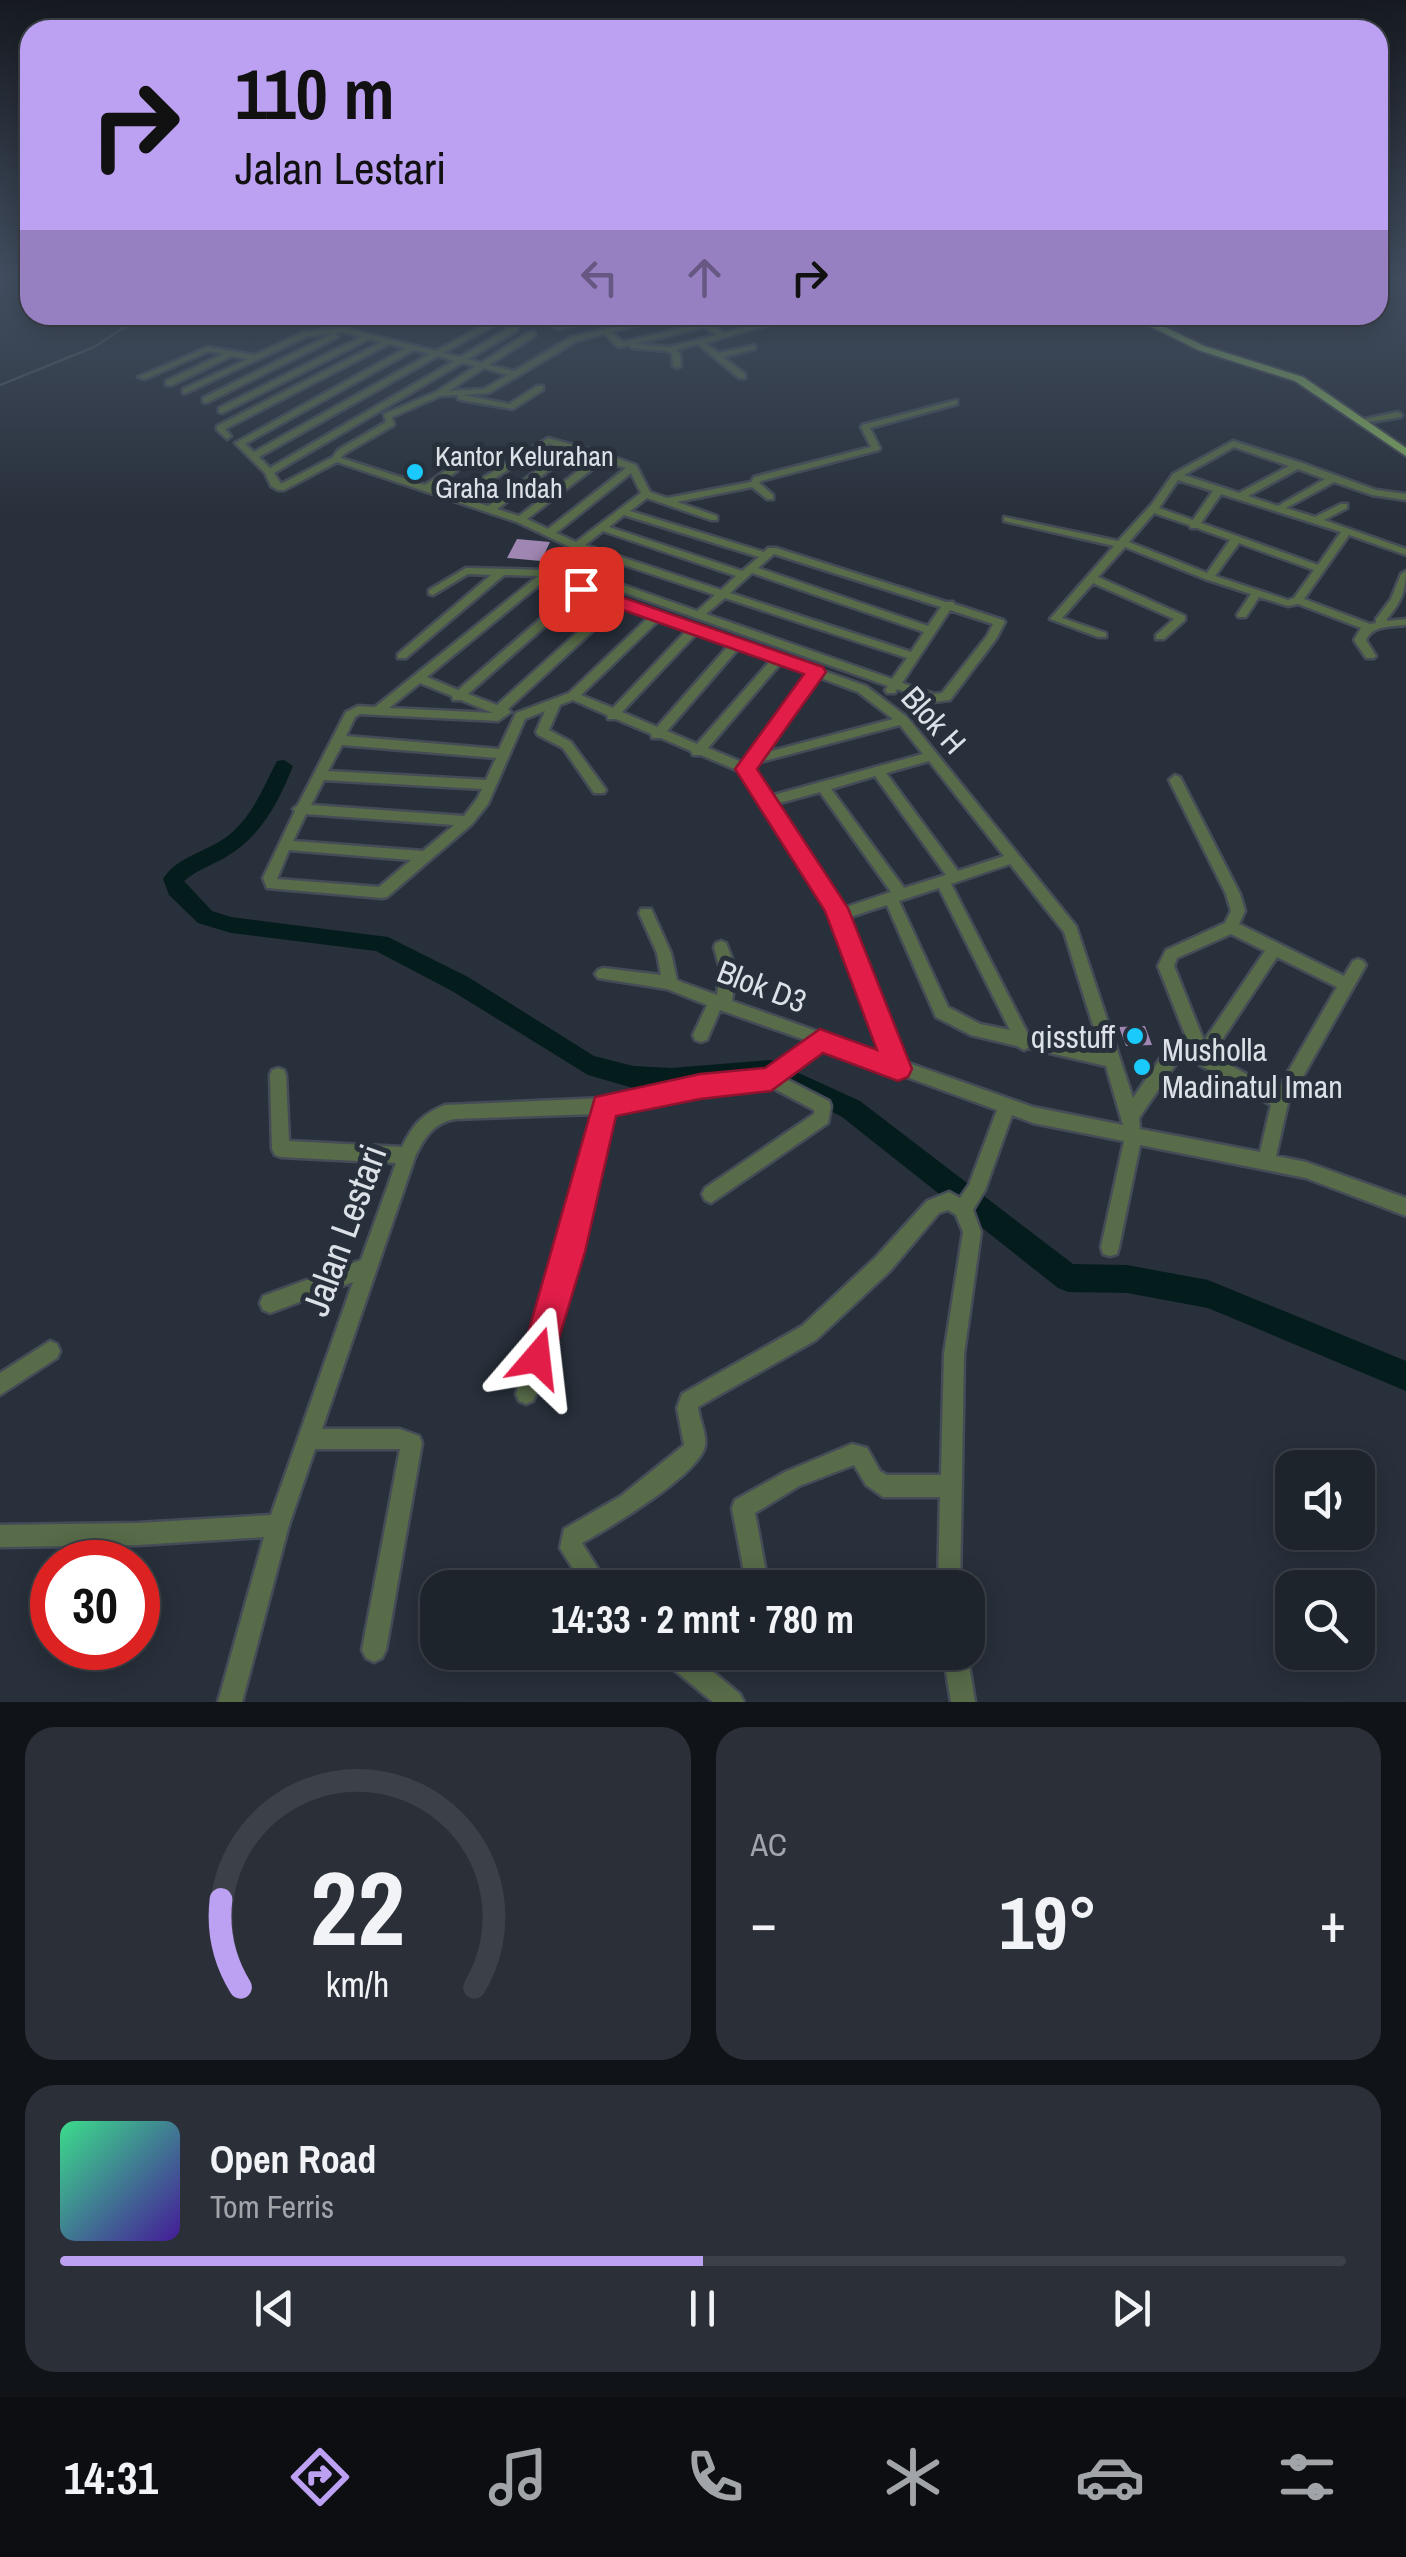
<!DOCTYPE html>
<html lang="id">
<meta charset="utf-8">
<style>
:root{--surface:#1e242c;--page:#2b3038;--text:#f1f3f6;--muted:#a1a4a9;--line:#3c4148;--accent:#bca0f2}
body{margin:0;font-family:"Archivo Narrow",sans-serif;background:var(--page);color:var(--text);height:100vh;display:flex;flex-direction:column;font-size:38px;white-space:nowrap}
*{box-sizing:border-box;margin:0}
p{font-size:32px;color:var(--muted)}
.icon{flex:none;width:55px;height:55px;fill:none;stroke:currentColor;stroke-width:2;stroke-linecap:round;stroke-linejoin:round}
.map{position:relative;height:1702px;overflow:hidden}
.sheet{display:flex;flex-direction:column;gap:25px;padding:25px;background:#101418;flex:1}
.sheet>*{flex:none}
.hud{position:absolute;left:20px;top:20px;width:1368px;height:305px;border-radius:30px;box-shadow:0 5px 25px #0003,0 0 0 2px var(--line);background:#bca0f2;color:#111;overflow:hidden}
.fabs{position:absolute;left:1275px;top:1450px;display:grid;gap:20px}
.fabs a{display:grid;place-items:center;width:100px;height:100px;border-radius:20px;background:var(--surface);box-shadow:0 5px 25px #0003,0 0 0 2px var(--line);font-size:50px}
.speed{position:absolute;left:30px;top:1540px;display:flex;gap:20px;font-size:50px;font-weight:700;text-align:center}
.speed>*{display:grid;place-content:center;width:130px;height:130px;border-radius:50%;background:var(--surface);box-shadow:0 5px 25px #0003,0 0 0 2px var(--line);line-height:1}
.speed .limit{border:15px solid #d22;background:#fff;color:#111}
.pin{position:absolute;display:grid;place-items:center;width:85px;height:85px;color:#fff;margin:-42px;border-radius:20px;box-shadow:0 5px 15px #0006}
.me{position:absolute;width:110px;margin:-55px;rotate:17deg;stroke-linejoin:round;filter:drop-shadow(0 0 8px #0008)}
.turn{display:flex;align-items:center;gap:35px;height:210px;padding:0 50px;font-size:45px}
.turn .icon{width:130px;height:130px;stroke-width:2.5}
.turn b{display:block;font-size:70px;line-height:85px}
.lanes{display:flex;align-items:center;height:95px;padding:0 50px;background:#0003;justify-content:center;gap:50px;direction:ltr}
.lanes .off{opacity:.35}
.big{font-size:75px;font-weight:700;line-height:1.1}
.sheet .tile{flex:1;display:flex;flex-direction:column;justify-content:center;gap:15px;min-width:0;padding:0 35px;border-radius:30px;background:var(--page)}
.sheet .dial{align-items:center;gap:0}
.dial svg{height:260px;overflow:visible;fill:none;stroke:var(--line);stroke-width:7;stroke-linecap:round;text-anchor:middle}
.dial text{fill:var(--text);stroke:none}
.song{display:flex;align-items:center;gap:30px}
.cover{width:120px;height:120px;border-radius:15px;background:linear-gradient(135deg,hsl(150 70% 55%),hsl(260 70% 35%))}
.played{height:10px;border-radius:5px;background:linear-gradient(90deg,var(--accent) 50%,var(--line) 50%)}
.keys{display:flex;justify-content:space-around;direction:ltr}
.heat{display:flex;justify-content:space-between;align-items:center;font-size:55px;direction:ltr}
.sheet .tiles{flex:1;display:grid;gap:25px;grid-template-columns:1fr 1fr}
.tile:last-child{grid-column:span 2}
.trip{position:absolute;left:420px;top:1570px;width:565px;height:100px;border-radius:30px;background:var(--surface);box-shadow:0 5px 25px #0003,0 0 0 2px var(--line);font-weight:700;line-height:100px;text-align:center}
.tabs{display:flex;height:160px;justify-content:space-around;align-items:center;background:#0c0e12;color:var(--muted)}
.tabs .icon{width:70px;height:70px}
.tabs .on{color:var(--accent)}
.tabs b{font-size:45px;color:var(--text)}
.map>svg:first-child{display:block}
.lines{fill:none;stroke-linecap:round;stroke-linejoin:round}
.stream{stroke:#465759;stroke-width:2.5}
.river{fill:#051c1c;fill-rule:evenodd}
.building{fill:#a086b2}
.minor-casing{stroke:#454c57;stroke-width:5}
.major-casing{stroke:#454c57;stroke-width:4}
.minor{fill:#586c49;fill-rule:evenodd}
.major{fill:#7fa85d;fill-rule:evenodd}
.route{fill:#e11d48;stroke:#92132f;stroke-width:2.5}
.poi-dot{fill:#1acafc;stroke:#28303b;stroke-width:4}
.labels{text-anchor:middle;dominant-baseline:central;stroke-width:10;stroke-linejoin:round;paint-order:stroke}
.far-poi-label{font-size:28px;fill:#dce1e8;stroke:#28303b;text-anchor:start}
.street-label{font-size:32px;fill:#dce1e8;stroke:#28303b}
.poi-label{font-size:32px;fill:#dce1e8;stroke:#28303b;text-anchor:end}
.near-street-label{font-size:38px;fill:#dce1e8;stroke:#28303b}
</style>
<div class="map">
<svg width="1406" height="1702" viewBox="0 0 1406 1702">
<rect width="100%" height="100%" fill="#28303b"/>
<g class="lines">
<path class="stream" d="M 205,315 L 226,315
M 0,385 L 94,347 L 144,315"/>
<path class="river" d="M 284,760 L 293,766 C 279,801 261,837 226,857 C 212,865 197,870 184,881 L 212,911 L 231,917 L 388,937 L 468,977 L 594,1056 L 633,1066 L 671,1068 L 771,1060 L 779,1064 L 860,1101 L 1073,1264 L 1127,1265 L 1208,1280 L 1406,1361 L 1406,1391 L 1208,1308 L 1127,1293 L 1068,1292 L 1058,1288 L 842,1117 L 795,1092 L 770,1082 L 671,1090 L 633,1088 L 588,1075 L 452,991 L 376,951 L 231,933 L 198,923 L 169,895 L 163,879 C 177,856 208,852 229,835 C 253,815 263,788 277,761 Z"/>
</g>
<path class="building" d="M 517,539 L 550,542 L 541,561 L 507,558 Z
M 1145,1026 L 1152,1045 L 1126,1046 L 1119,1027 Z"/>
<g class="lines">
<defs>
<path id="minor" d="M 549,315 L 562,315 L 546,320 L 542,318 Z
M 600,315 L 614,315 L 558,329 L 554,327 Z
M 664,315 L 677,315 L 611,332 L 623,342 L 699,324 L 686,315 L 695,315 L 706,322 L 733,315 L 746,315 L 711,325 L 725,333 L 791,315 L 803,315 L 705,343 L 719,353 L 755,345 L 755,349 L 723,357 L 745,374 L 745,378 L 739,378 L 698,344 L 676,350 L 680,353 L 681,366 L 677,368 L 673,366 L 672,354 L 667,351 L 632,348 L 629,345 L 618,347 L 604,334 L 577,341 L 489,393 L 463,395 L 509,404 L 537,386 L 543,386 L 543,390 L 513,409 L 461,400 L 458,399 L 458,395 L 440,396 L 392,417 L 394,425 L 344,454 L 341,458 L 425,485 L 466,456 L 472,456 L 472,460 L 434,488 L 455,495 L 548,438 L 606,454 L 636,465 L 650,492 L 667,498 L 751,482 L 754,477 L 871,447 L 861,427 L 862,425 L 957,400 L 957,404 L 870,428 L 880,448 L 879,450 L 761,481 L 759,483 L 773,495 L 773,499 L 767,499 L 752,487 L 677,502 L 717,516 L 717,520 L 711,520 L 647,498 L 630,511 L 764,552 L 768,548 L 776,548 L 946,602 L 953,602 L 954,604 L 1003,620 L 1005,622 L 996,639 L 950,700 L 934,702 L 897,689 L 895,693 L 887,693 L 885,690 L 888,686 L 558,569 L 555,572 L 585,587 L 866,686 L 907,717 L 1076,926 L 1133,1098 L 1173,1040 L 1179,1038 L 1188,1042 L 1158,966 L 1166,950 L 1225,923 L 1231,911 L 1226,894 L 1169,780 L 1175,775 L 1180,777 L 1240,894 L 1245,911 L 1239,924 L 1344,976 L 1353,961 L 1358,959 L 1363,961 L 1366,965 L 1288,1103 L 1276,1156 L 1306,1162 L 1406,1198 L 1406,1216 L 1306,1178 L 1140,1145 L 1119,1247 L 1117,1254 L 1110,1256 L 1103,1254 L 1101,1247 L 1124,1141 L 1033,1123 L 1012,1115 L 985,1190 L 973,1210 L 981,1232 L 964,1354 L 960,1588 L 938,1588 L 940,1497 L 883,1497 L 866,1485 L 854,1465 L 799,1486 L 755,1513 L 769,1588 L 747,1588 L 732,1508 L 735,1500 L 785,1472 L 852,1444 L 867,1448 L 880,1471 L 887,1475 L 941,1475 L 944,1354 L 963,1232 L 956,1215 L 948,1210 L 939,1213 L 890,1271 L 816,1340 L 698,1407 C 699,1420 707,1433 705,1446 C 699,1475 609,1528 582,1543 L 610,1588 L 585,1588 L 560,1548 L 564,1529 L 621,1496 L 684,1445 L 677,1408 L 682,1394 L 802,1326 L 876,1257 L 927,1201 L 949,1192 L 960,1198 L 969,1185 L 997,1110 L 901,1075 L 898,1076 L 891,1071 L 824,1047 L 786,1079 L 829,1101 L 831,1106 L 828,1123 L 711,1203 L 705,1200 L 702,1194 L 705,1188 L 814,1114 L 814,1110 L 769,1086 L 757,1089 L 700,1094 L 612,1112 L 579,1252 L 536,1394 L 533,1401 L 526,1404 L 519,1401 L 516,1394 L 561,1252 L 595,1114 L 455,1119 C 433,1123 424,1138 415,1157 L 322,1429 L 400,1429 L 419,1436 L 422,1443 L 386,1650 L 382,1658 L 374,1662 L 366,1658 L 362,1650 L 400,1449 L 315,1449 L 289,1525 L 242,1702 L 218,1702 L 264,1537 L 138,1545 L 0,1547 L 0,1525 L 138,1523 L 271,1515 L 353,1282 L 270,1313 L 263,1310 L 260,1303 L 263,1296 L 361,1260 L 396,1163 L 281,1157 L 275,1155 L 272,1149 L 270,1075 L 272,1070 L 278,1068 L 284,1070 L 286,1075 L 289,1141 L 402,1147 C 413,1125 422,1114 445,1105 L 605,1098 L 700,1080 L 757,1075 L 771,1071 L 808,1041 L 720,1010 L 707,1040 L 701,1042 L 695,1040 L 693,1035 L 707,1005 L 667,989 L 598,978 L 595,974 L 598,970 L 603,968 L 661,975 L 657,953 L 639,913 L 641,909 L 651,909 L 653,913 L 671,953 L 677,980 L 681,982 L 717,995 L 720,969 L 714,947 L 716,943 L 721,941 L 726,943 L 736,969 L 732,1001 L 884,1055 L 829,910 L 741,772 L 701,755 L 693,755 L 691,751 L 661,738 L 652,738 L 651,734 L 616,719 L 608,719 L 607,715 L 573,700 L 560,705 L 549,730 L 571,742 L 604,787 L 606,790 L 604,793 L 594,793 L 563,748 L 538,735 L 536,732 L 545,711 L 525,719 L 488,804 L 472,824 L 387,897 L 382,898 L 267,888 L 263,878 L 295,811 L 293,809 L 298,805 L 346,712 L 358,706 L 375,707 L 538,576 L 504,575 L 406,658 L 398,658 L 398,654 L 491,575 L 468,574 L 433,595 L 429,594 L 429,590 L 466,568 L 545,570 L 570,547 L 517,522 L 337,462 L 284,490 L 278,490 L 271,486 L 265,473 L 235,443 L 406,348 L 389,344 L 225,429 L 231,436 L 227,439 L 217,430 L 217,426 L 382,342 L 369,339 L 222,413 L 219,412 L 219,408 L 361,337 L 344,332 L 336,333 L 338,337 L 206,403 L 203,402 L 203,398 L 332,334 L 308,336 L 186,393 L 183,393 L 183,389 L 248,359 L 232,356 L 172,385 L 166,385 L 166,381 L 223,354 L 209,351 L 145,379 L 138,377 L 208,347 L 255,355 L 303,332 L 344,328 L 436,351 L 490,322 L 493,322 L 493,326 L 443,353 L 460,357 L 511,327 L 517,327 L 517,331 L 468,359 L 481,363 L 529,332 L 535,332 L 535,336 L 489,365 L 514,371 L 571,337 ZM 704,327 L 717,335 L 669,347 L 635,344 ZM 414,350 L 430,354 L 254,452 L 245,444 ZM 438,356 L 454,361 L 270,468 L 259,457 ZM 462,363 L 476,366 L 436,392 L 384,414 L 386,422 L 338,450 L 333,457 L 281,484 L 274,473 ZM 484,368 L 508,375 L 484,389 L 449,391 ZM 549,444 L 566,449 L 488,506 L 464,498 ZM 574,452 L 595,458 L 519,516 L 497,509 ZM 603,461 L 626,468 L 548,529 L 527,519 ZM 631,473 L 641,493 L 576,542 L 556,533 ZM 624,515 L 759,557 L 742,571 L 609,527 ZM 603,531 L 736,576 L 721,590 L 585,545 ZM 579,550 L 715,595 L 697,611 L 564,564 ZM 774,554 L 941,607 L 928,626 L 758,568 ZM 752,573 L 924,632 L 911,652 L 730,593 ZM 549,577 L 574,590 L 458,690 L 427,677 ZM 583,593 L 610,603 L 497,705 L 468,694 ZM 725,598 L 907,658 L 892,679 L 706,614 ZM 620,606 L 649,617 L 569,693 L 516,713 L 499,749 L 346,736 L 355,717 L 360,714 L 498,721 L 511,712 L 508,709 ZM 950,610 L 993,624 L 987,636 L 942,693 L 935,694 L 902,683 ZM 659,620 L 687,630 L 613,708 L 581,695 ZM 696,634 L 729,645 L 657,727 L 622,712 ZM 738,649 L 771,660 L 697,744 L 667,731 ZM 780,664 L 809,674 L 750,759 L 748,762 L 750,765 L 754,766 L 760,762 L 900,725 L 923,754 L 770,796 L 751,766 L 708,748 ZM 818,677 L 858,692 L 893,719 L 768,752 ZM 420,683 L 452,696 L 453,700 L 461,700 L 493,713 L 389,708 ZM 342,745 L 496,758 L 486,780 L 328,771 ZM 929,761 L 1004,856 L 958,871 L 886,773 ZM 875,776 L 946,875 L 904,888 L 831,789 ZM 324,780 L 482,789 L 477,799 L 464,816 L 311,805 ZM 820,792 L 891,892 L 843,908 L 776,804 ZM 306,814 L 454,825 L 423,851 L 293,841 ZM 289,850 L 411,860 L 379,887 L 277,879 ZM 1010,864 L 1064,932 L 1101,1051 L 1028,1034 L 951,884 ZM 939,888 L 1010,1030 L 980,1024 L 948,1007 L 899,901 ZM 887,905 L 936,1017 L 971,1035 L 1017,1046 L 1024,1050 L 1028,1048 L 1106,1066 L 1123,1125 L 1033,1107 L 903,1061 L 847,918 ZM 1231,934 L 1265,951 L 1204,1041 L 1174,966 L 1177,958 ZM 1277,957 L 1337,987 L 1277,1091 L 1212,1055 ZM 1182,1055 L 1271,1105 L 1260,1152 L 1140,1129 L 1139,1118 Z
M 1398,412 L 1402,415 L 1401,417 L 1359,424 L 1355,421 Z
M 1233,441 L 1302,463 L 1376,490 L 1406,494 L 1406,500 L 1372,495 L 1334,482 L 1286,508 L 1315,517 L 1341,504 L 1347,504 L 1347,508 L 1324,520 L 1406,549 L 1406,555 L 1349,535 L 1304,599 L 1370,624 L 1376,623 L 1376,619 L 1391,599 L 1401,574 L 1406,571 C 1406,592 1400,603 1387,619 L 1387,621 L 1406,619 L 1406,625 C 1390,627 1373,625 1366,640 L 1376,656 L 1374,658 L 1366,658 L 1354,640 L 1361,628 L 1298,604 L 1288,606 L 1259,597 L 1246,617 L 1238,617 L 1237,615 L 1251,594 L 1205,579 L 1125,547 L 1098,577 L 1185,616 L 1185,620 L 1164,639 L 1156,639 L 1156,635 L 1174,619 L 1093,583 L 1062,618 L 1106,633 L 1106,637 L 1098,637 L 1050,619 L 1114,546 L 1004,521 L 1004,517 L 1118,541 L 1152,504 L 1173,474 ZM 1234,447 L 1289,466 L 1239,493 L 1184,475 ZM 1298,469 L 1325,479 L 1278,506 L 1248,496 ZM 1178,480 L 1213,491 L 1193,520 L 1159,508 ZM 1221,494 L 1341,532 L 1318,565 L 1201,523 ZM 1154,513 L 1189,525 L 1191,528 L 1197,528 L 1230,540 L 1207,573 L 1129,542 ZM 1239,543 L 1314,570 L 1294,598 L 1288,600 L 1215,576 Z
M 50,1341 L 57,1344 L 60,1351 L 57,1358 L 0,1395 L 0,1373 Z
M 659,1652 L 689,1652 L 740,1694 L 744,1702 L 713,1702 L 662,1660 Z
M 943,1652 L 967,1652 L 975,1702 L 951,1702 Z"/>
<path id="major" d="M 1128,315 L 1140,315 L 1204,346 L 1303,377 L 1406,448 L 1406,456 L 1295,381 L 1198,350 Z"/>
</defs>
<use href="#minor" class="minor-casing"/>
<use href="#major" class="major-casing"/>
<use href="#minor" class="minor"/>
<use href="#major" class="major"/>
</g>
<linearGradient id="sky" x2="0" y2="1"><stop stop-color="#161a20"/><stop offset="0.54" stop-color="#424e60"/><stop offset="1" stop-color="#424e60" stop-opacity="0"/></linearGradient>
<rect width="1406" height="516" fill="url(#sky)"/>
<path class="route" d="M 575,585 L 587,585 L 823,667 L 826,672 L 757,769 L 848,908 L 912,1069 L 908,1077 L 898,1081 L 823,1053 L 771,1091 L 700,1099 L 616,1116 L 585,1252 L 553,1358 L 549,1370 L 537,1375 L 525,1370 L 521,1358 L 595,1097 L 700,1074 L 765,1068 L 820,1029 L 877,1050 L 825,911 L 735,769 L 804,674 L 575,593 Z"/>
<g class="poi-dot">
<circle cx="415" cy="472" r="10"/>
<circle cx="1135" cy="1036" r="10"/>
<circle cx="1142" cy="1067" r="10"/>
</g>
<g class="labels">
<g class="far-poi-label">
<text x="435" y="456">Kantor Kelurahan<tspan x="435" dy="32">Graha Indah</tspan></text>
</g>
<g class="street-label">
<text transform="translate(934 720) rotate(48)">Blok H</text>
<text transform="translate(762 986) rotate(21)">Blok D3</text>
</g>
<g class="poi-label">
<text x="1115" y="1036">qisstuff</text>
<text x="1162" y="1049" text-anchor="start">Musholla<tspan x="1162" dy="37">Madinatul Iman</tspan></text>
</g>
<g class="near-street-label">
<text transform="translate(344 1230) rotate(-70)">Jalan Lestari</text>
</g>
</g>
</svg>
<div class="fabs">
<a><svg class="icon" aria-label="sound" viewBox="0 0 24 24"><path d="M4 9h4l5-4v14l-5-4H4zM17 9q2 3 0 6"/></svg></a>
<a><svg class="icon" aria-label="search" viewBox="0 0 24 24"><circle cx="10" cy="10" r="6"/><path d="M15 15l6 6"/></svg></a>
</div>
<div class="speed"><div class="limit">30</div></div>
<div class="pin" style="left:581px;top:589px;background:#d93025"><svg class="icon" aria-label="arrive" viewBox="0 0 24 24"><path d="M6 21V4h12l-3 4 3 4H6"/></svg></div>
<svg class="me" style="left:537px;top:1358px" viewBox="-20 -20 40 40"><path d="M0-17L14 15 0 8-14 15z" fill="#e11d48" stroke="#fff" stroke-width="4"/></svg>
<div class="trip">14:33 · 2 mnt · 780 m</div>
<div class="hud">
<div class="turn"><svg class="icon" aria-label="right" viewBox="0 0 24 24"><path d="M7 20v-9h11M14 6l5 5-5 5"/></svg><div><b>110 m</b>Jalan Lestari</div></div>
<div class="lanes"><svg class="icon off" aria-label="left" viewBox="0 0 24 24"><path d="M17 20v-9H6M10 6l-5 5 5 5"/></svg><svg class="icon off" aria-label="ahead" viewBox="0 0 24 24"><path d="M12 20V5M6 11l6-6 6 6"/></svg><svg class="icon" aria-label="right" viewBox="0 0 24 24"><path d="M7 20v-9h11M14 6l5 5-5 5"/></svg></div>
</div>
</div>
<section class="sheet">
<div class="tiles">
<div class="tile dial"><svg viewBox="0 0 100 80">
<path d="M14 69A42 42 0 1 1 86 69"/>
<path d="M14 69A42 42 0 0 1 8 42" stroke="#bca0f2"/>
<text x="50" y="56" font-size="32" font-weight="700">22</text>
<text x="50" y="72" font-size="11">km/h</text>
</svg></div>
<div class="tile"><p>AC</p>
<div class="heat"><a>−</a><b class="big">19°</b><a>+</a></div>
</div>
<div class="tile">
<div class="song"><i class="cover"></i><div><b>Open Road</b><p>Tom Ferris</p></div></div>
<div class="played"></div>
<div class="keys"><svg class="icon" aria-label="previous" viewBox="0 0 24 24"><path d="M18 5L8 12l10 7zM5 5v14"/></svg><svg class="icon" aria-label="pause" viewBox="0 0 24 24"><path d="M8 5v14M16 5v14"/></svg><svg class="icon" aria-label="next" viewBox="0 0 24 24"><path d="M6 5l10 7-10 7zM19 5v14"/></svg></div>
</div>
</div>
</section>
<nav class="tabs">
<b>14:31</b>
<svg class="icon on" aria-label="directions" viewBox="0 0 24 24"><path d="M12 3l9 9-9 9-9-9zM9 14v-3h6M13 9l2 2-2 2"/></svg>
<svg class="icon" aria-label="music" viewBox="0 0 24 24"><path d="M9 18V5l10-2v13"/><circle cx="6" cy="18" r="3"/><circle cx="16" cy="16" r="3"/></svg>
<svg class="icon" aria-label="phone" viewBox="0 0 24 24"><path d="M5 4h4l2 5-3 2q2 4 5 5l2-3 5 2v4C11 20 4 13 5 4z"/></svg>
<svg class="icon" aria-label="climate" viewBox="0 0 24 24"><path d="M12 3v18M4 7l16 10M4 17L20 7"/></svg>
<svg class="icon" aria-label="car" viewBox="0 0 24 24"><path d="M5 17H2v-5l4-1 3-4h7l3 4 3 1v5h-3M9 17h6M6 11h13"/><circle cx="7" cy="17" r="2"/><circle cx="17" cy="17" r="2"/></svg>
<svg class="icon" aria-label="filters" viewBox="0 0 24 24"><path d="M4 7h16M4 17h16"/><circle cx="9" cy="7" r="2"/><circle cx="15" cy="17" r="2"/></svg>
</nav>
